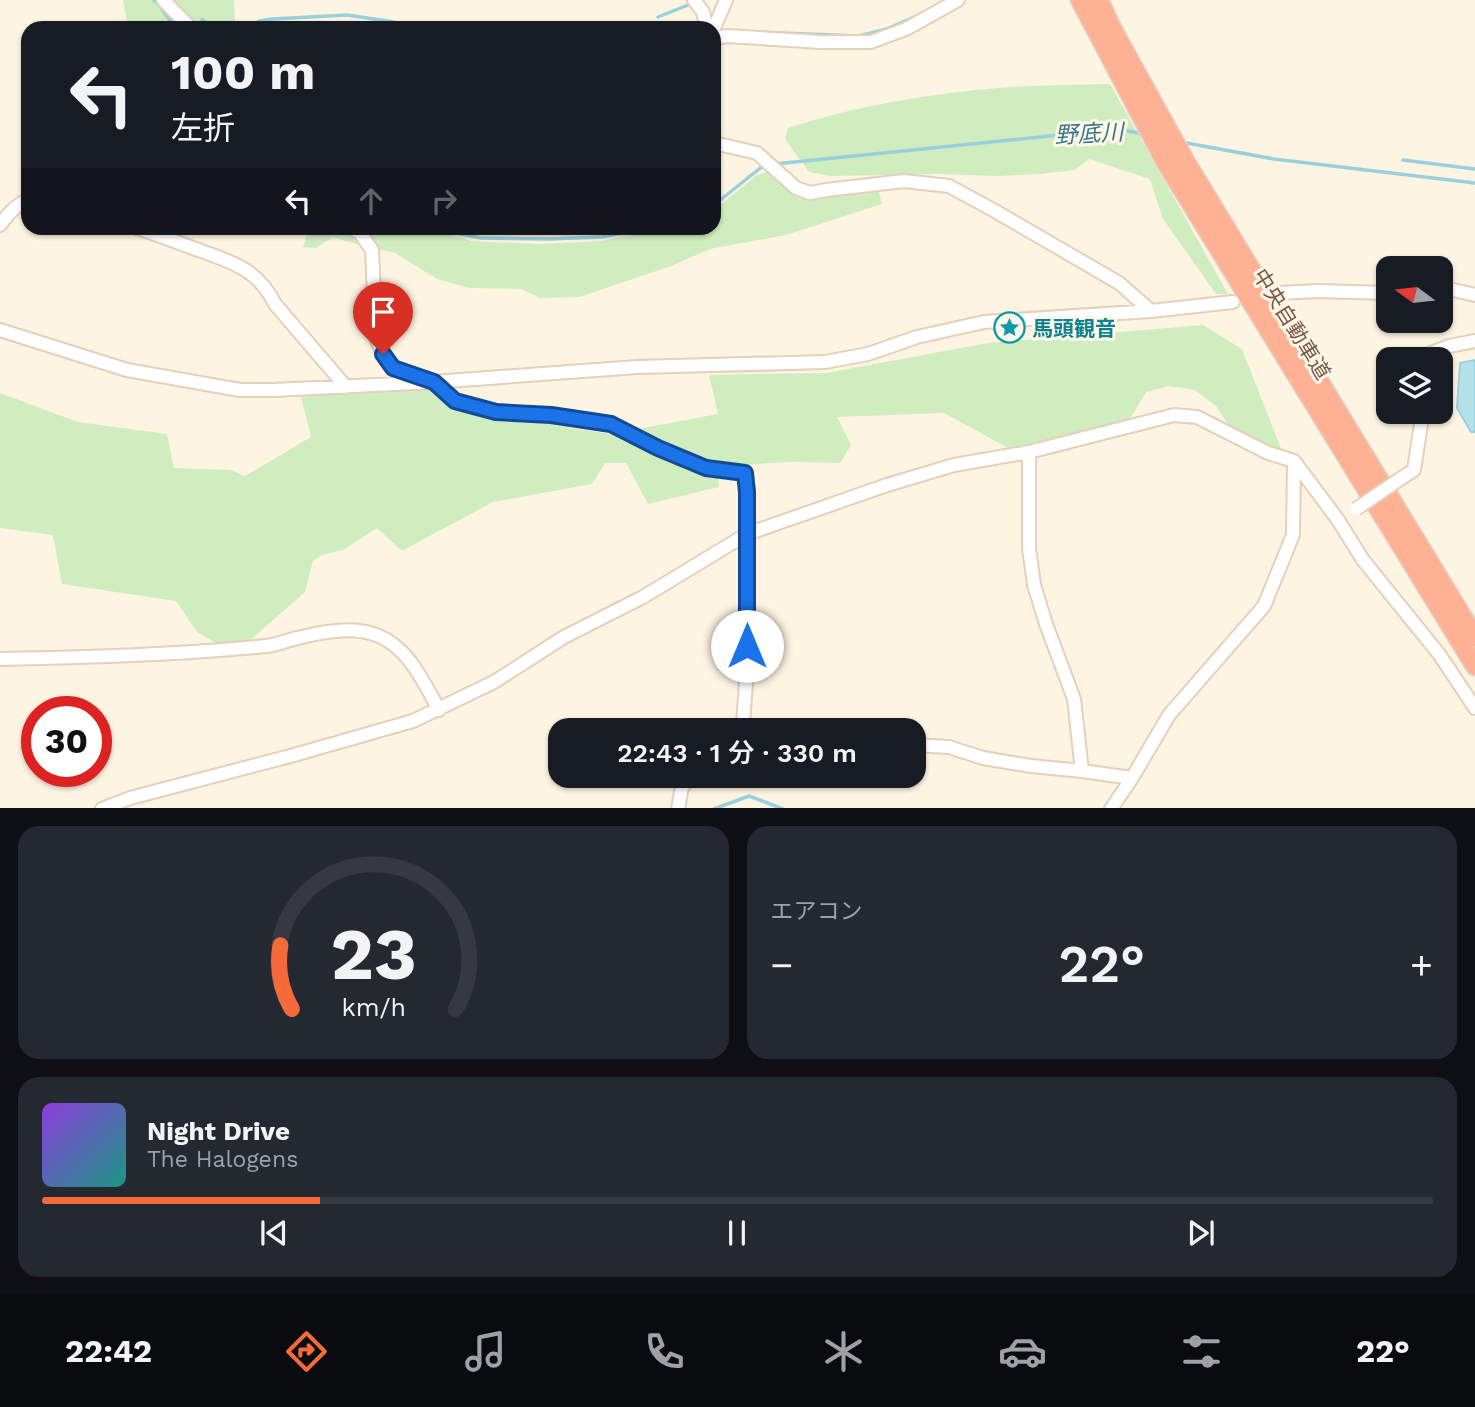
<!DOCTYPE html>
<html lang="ja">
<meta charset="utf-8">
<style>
:root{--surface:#171b24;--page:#242831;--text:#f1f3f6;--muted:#9ea1a6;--line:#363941;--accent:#f56a3b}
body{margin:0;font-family:"Work Sans","Noto Sans JP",sans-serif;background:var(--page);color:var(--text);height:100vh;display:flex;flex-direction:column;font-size:26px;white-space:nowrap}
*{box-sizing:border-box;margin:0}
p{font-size:23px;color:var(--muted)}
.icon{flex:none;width:38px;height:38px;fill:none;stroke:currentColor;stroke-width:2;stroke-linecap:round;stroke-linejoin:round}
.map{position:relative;height:808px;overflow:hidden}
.drawer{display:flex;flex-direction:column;gap:18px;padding:18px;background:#0d0f14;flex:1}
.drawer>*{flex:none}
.banner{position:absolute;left:21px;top:21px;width:700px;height:214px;border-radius:21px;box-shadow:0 2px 5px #0004;background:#171b24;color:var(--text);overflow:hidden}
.needle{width:46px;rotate:285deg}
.fabs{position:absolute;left:1376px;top:256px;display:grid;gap:14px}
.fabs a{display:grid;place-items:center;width:77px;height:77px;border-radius:14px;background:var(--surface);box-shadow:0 2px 5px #0004;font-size:35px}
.speed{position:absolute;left:21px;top:696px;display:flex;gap:14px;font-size:35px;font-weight:700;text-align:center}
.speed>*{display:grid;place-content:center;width:91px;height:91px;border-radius:50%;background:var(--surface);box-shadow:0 2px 5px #0004;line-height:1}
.speed .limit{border:10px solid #d22;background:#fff;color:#111}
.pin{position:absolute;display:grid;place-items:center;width:60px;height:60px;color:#fff;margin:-72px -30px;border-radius:50% 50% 50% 0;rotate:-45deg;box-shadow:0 0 7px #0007}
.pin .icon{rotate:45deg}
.me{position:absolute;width:77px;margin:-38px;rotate:0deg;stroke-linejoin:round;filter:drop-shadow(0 0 5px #0008)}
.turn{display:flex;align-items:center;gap:24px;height:147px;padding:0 35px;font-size:32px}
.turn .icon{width:91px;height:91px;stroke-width:2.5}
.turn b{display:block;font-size:49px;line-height:60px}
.lanes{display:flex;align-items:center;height:66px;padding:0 35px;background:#0003;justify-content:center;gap:35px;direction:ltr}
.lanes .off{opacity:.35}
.big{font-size:52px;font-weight:600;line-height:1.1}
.drawer .tile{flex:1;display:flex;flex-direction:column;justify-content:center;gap:10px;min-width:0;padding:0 24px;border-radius:21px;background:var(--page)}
.drawer .dial{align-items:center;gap:0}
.dial svg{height:182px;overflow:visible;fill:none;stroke:var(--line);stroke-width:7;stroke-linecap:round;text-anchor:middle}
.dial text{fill:var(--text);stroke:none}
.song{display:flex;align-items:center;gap:21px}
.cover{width:84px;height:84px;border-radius:10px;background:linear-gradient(135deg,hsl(270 70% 55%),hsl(170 70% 35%))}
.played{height:7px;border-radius:4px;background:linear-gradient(90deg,var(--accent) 20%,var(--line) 20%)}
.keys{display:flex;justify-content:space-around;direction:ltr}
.heat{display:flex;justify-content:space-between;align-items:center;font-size:38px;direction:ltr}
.drawer .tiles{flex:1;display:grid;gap:18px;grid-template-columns:1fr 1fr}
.tile:last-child{grid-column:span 2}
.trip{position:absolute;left:548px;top:718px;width:378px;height:70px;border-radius:21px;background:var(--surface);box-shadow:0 2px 5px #0004;font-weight:600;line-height:70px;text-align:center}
.menu{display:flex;height:112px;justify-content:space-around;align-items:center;background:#090b0e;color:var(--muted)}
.menu .icon{width:49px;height:49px}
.menu .current{color:var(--accent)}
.menu b{font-size:32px;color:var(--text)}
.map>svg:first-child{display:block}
.green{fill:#d0edbf}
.water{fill:#b5e1ea;stroke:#9ad0dd;stroke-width:2}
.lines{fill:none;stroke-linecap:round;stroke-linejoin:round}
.stream{stroke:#9ad0dd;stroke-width:3.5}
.minor-casing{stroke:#e4d0bd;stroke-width:16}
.highway-casing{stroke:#dfd7d3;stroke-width:21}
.minor{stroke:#fff;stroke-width:12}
.highway{stroke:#ffb293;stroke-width:18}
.minor-bridge-casing{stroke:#e4d0bd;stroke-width:16;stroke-linecap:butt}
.minor-bridge{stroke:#fff;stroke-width:12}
.route-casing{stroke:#114b97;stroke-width:18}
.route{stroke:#1a73e8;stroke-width:12}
.labels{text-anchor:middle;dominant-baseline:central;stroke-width:6;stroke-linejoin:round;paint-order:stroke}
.street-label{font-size:21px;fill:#795946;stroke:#fff8ea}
.culture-label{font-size:21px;font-weight:bold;fill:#0d838f;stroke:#fff8ea;text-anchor:start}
.water-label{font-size:23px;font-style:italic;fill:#3b7887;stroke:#fff8ea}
</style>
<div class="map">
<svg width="1475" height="809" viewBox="0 0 1475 809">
<rect width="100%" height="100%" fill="#fef4e2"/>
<path class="green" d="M 123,0 L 234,0 L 235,28 L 128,28 Z
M 1110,84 L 1228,294 L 1216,294 L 1163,219 L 1150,179 L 1089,159 L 1075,170 L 1040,174 L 1000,176 L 938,174 L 829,176 L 809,172 L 785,139 L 788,128 C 855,106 927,94 998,88 C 1035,85 1073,85 1110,84 Z
M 775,170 L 801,195 L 879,192 L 882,204 L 786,235 L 710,249 L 671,266 L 580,297 L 540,298 L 521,289 L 469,288 L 437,279 L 395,253 L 377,249 L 356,228 L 432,228 L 471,241 L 540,244 L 601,241 L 664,228 L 714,228 L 714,210 L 757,175 Z
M 299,228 L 341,228 L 362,246 L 333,237 L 316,248 L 303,247 L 308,232 Z
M 1203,325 L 1242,349 L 1282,451 L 1265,447 L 1233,433 L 1217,407 L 1195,390 L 1169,386 L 1146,392 L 1129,421 L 1010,449 L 944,413 L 837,417 L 851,445 L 840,463 L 791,462 L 717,466 L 719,487 L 648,504 L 626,463 L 605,463 L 592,484 L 493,502 L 402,551 L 377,528 L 343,550 L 322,555 L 313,561 L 305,592 L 247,643 L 220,645 L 197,632 L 176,601 L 62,584 L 53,535 L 0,528 L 0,393 L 78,422 L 167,434 L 174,468 L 230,470 L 245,476 L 311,437 L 301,397 L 425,387 L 462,409 L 577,429 L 611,434 L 718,414 L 709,375 L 826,373 L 988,343 Z"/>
<path class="water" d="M 1475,360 L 1475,432 L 1471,432 L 1457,408 L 1460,363 Z"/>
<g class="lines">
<path class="stream" d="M 154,0 L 158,3 L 175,28
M 658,17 L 688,5
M 202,20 L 215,28
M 251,28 L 259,21 L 272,19 L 347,15 L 394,22 L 398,28
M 754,32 L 859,36 L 887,29 L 921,14
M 1181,142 L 1274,159 L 1475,183
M 1403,160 L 1475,169
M 775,164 L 1119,129 L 1143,134
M 714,205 L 764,165
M 442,228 L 455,233 L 481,238 L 550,239 L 602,237 L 649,228
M 714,809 L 749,796 L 783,809"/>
<defs>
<path id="minor" d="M 163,0 L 191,28
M 694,0 L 703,12 L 707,28
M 714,28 L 726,0
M 714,38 L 728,36 L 820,42 L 871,42 L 906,29 L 958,0
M 714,143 L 757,153 L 796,188 L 810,193 L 826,190 L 904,181 L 949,186 L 995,211 L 1119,283 L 1151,311
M 0,225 C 7,215 16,204 28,200
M 137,228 C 156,234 174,241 193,248 C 228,261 257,267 275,304 L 346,387
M 352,228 L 360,233 L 372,250 L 376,338 L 383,354 L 393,368 L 434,382 L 455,401 L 496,412 L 551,415 L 611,424 L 658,448 L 706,468 L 745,473 L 747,492 L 747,669 L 743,724 L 741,730
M 1440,287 L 1475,295
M 1280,293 L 1318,291 L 1388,293
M 0,330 L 127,370 L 240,390 L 274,390 L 434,382 L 637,367 L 825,362 L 868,354 L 917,337 L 984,322 L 1151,311 L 1233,302
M 1425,359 L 1426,355 L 1449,346 L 1475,341
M 1029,452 L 1029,548 L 1034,585 L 1046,624 L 1074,699 L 1082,771
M 1403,477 L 1414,470 L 1423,411
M 0,659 C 89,657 177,655 266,646 C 278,645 290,639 302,637 C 322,632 350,627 370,633 C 406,642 423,681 439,710
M 914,745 L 949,747 L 983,758 L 1031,766 L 1082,771 L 1132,778
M 102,809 L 130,798 L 294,755 L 413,721 L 494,682 L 564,637 L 643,597 L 747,534 L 887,485 L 954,465 L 1029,452 L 1174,415 L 1197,417 L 1268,453 L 1294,461 L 1338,520 L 1363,560 L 1439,654 L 1475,708
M 678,809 L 682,787 L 694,775
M 1111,809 L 1132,778 L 1169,715 L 1264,606 L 1293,535 L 1294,461"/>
<path id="highway" d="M 1080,0 L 1166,163 L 1475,666
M 1099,0 L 1113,30 L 1187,164 L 1475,637"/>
</defs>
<use href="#minor" class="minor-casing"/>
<use href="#highway" class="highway-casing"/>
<use href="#minor" class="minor"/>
<use href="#highway" class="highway"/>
<defs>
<path id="minor-bridge" d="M 1356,509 L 1403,477"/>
</defs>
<use href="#minor-bridge" class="minor-bridge-casing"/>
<use href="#minor-bridge" class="minor-bridge"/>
</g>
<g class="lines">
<defs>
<path id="route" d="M 383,354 L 393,368 L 434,382 L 455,401 L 496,412 L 551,415 L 611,424 L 658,448 L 706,468 L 745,473 L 747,492 L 747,646"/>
</defs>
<use href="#route" class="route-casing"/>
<use href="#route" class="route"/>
</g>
<defs>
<symbol id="sight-ring" viewBox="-11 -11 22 22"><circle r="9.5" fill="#fff8ea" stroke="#0f9aa8" stroke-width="1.5"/><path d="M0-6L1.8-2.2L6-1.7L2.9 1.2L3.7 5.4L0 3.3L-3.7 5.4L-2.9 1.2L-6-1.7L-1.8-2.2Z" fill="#0f9aa8"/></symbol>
</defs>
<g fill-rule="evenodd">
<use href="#sight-ring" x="992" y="310" width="35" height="35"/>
</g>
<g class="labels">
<g class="street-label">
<text transform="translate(1292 324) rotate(58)">中央自動車道</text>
</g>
<g class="culture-label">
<text x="1032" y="328">馬頭観音</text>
</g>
<g class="water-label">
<text transform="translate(1089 134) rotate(-3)">野底川</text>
</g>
</g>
</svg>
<div class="fabs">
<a><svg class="needle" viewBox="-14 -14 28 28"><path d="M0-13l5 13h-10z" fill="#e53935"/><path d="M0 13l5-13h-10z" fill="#9ea1a6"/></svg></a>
<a><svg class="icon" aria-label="layers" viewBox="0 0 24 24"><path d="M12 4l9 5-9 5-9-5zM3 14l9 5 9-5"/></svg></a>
</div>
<div class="speed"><div class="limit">30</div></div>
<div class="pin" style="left:383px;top:354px;background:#d93025"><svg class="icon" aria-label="arrive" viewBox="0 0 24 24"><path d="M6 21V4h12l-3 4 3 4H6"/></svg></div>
<svg class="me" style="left:747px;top:646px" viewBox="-20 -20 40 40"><circle r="19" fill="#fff"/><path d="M0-13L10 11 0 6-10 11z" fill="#1a73e8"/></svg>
<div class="trip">22:43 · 1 分 · 330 m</div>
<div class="banner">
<div class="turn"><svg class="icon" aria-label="left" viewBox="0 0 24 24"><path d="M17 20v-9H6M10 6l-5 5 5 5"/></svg><div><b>100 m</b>左折</div></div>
<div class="lanes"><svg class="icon" aria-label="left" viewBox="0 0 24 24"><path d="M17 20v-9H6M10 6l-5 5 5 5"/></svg><svg class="icon off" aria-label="ahead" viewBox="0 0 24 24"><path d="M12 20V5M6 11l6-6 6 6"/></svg><svg class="icon off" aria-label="right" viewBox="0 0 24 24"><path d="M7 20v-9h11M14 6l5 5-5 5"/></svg></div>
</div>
</div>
<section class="drawer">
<div class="tiles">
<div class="tile dial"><svg viewBox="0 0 100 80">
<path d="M14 69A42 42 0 1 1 86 69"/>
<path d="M14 69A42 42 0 0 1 9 41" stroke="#f56a3b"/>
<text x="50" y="56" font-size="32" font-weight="700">23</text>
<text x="50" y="72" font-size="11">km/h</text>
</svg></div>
<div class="tile"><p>エアコン</p>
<div class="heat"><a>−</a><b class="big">22°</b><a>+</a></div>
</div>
<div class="tile">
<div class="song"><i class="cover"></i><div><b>Night Drive</b><p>The Halogens</p></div></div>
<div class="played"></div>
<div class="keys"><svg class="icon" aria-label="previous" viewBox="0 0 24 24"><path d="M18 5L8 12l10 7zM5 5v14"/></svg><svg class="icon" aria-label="pause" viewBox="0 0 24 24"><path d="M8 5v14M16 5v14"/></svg><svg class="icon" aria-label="next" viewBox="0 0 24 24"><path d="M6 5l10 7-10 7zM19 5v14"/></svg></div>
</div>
</div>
</section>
<nav class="menu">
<b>22:42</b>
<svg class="icon current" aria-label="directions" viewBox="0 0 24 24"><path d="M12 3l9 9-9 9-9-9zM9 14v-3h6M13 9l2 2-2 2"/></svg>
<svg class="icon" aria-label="music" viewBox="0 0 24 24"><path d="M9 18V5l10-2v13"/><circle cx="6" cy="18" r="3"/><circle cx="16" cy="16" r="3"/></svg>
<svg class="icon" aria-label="phone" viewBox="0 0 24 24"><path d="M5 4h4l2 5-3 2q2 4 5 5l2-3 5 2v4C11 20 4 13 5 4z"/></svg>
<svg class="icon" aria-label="climate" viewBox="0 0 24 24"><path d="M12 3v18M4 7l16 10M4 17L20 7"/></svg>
<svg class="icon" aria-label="car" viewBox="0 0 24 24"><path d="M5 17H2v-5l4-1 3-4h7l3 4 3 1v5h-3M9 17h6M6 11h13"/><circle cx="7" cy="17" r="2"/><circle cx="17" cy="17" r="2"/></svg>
<svg class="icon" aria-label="filters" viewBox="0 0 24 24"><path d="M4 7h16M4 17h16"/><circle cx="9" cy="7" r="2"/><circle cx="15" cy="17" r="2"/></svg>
<b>22°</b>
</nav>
